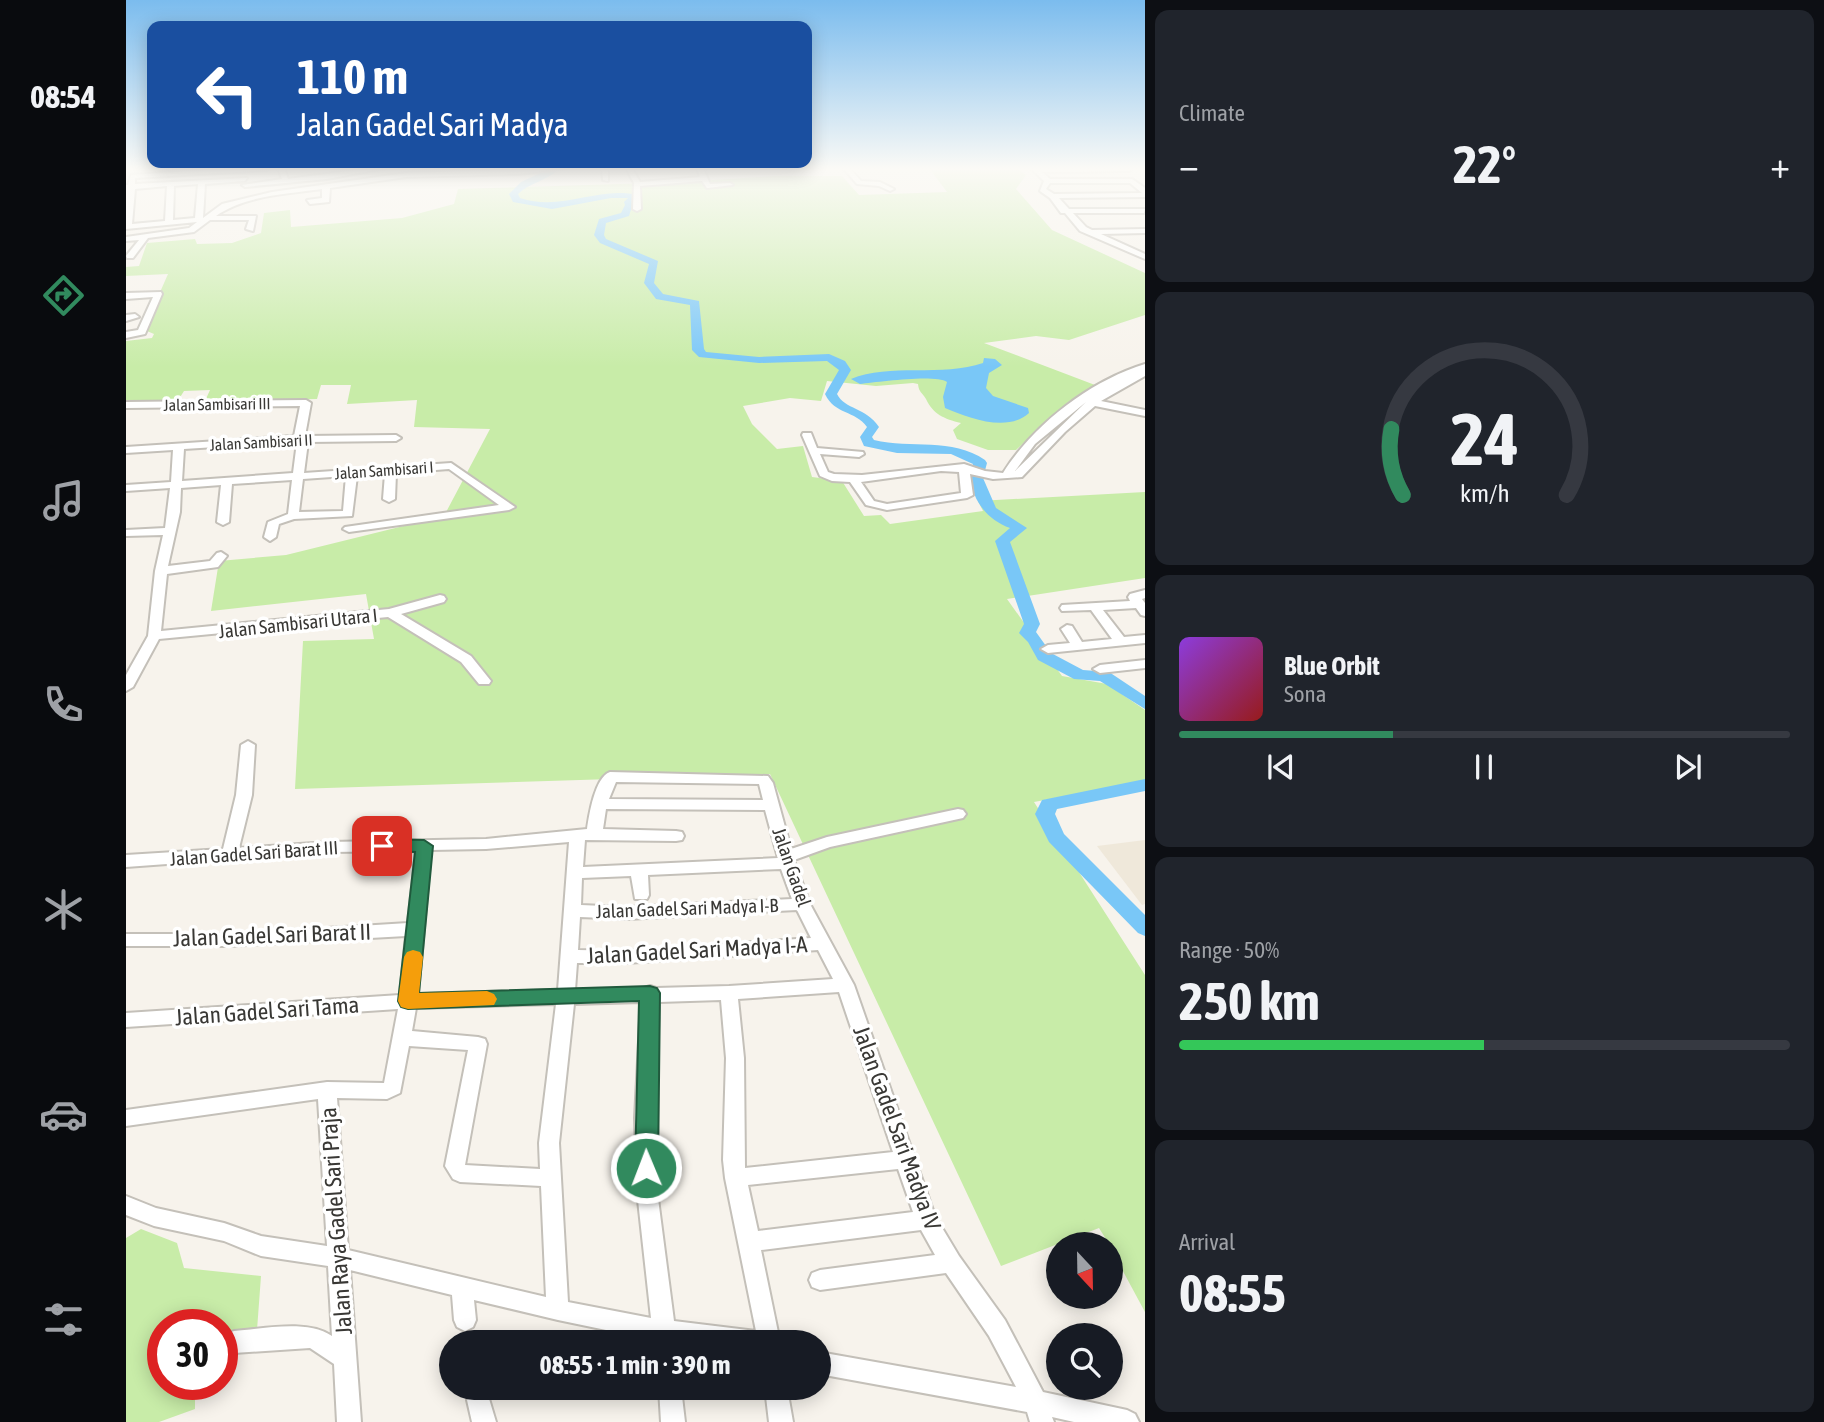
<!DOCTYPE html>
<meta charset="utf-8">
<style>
:root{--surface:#171b24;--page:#20242c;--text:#f1f3f6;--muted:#9ea1a6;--line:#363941;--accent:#318a5e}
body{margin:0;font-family:"Asap Condensed",sans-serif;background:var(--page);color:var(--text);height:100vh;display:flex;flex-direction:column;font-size:26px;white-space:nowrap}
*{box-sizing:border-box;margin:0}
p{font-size:23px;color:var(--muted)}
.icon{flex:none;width:38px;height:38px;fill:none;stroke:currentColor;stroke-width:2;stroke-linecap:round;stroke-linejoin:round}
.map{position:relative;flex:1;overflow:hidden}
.drawer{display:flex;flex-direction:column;gap:10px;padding:10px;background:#0d0f14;width:679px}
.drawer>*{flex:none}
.guide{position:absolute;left:21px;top:21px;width:665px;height:147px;border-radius:14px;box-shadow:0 4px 18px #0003;background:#1a4fa0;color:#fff;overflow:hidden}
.needle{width:46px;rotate:158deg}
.tools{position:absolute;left:920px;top:1232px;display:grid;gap:14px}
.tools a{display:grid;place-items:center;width:77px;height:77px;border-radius:50%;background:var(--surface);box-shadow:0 4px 18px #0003;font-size:35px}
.speed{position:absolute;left:21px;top:1309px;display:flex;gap:14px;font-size:35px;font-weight:700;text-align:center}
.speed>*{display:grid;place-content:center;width:91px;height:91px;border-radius:50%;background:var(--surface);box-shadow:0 4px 18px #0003;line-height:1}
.speed .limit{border:10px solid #d22;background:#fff;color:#111}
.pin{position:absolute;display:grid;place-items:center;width:60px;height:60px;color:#fff;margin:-30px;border-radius:14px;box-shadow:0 4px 10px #0006}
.me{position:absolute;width:77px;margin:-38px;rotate:359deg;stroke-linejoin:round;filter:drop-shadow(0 0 5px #0008)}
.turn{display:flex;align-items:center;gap:24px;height:147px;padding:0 35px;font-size:32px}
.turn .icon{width:91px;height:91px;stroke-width:2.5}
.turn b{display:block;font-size:49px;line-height:60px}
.big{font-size:52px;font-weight:700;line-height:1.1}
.drawer .widget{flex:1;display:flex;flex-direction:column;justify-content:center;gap:10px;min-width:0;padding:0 24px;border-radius:14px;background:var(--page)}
.drawer .dial{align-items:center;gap:0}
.dial svg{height:182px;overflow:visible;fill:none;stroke:var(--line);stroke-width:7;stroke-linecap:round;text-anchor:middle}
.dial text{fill:var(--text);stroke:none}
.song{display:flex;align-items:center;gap:21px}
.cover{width:84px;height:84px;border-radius:10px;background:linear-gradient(135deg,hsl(270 70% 55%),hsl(0 70% 35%))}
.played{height:7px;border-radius:4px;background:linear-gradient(90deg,var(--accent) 35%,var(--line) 35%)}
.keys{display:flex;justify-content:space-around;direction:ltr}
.heat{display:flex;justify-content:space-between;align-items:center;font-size:38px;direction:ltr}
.charge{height:10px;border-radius:5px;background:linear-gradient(90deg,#34c759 50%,var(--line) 0)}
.trip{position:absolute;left:313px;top:1330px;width:392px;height:70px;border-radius:35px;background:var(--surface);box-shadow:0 4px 18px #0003;font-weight:700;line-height:70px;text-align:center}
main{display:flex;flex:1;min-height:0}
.dock{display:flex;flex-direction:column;width:126px;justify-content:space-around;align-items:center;background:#090b0e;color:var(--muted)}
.dock .icon{width:49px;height:49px}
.dock .active{color:var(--accent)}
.dock b{font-size:32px;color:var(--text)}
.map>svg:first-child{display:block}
.built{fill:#efe8da}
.green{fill:#c8eca8}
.water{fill:#79c7f7}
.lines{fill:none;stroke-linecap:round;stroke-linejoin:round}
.river{fill:#79c7f7;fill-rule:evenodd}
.minor-casing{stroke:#c4c0b9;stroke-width:4}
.minor{fill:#fff;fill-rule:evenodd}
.route{fill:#318a5e;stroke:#205a3d;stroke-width:2}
.slow{fill:#f59e0b}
.labels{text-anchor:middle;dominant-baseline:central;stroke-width:7;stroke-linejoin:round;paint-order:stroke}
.far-street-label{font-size:16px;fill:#393835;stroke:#fff}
.street-label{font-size:19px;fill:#393835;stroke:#fff}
.near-street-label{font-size:23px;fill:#393835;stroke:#fff}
</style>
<main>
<nav class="dock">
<b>08:54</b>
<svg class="icon active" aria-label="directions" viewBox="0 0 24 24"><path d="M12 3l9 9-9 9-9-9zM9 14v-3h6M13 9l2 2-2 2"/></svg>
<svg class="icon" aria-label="music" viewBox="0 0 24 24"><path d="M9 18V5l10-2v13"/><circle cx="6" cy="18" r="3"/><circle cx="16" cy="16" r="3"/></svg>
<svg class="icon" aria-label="phone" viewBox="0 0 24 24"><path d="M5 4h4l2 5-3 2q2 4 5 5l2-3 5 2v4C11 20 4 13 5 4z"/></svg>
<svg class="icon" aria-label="climate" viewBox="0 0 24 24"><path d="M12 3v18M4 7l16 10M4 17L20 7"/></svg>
<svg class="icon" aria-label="car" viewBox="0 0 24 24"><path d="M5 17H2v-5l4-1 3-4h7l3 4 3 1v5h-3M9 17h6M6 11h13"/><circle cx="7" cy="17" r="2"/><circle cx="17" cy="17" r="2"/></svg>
<svg class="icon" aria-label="filters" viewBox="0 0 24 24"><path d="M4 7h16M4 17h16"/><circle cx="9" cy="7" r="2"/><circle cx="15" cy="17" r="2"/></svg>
</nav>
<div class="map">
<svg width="1019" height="1422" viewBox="0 0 1019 1422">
<rect width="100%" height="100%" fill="#f7f3ec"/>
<path class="built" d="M 1019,840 L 1019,904 L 1016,905 L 971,846 Z"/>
<path class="green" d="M 803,168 L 891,168 L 900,175 L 890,189 L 926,230 L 1019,273 L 1019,315 L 943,340 L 910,336 L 858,343 L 969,385 L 941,403 L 890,450 L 862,450 L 831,439 L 827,430 L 835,423 C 818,419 807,414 800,399 C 796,392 793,393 792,384 L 787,383 L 750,386 L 701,381 L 695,401 L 664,398 L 617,406 L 626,424 L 651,449 L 677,446 L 686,477 L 716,481 L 738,516 L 755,515 L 764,524 L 857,511 L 852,501 L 1019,492 L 1019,578 L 881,599 L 936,676 L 981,684 L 1019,710 L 1019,781 L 908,802 L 1019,975 L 1019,1312 L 985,1249 L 985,1244 L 983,1244 L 973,1228 L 875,1266 L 644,774 L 169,789 L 177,641 L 248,639 L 240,594 L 85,611 L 93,561 L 160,555 L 318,516 L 364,429 L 288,427 L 291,400 L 221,404 L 225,385 L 195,385 L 191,399 L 79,401 L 84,390 L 58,391 L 51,402 L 0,401 L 0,341 L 26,338 L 28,334 L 21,331 L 24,315 L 42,274 L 0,276 L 0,267 L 13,266 L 21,243 L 69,239 L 71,244 L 106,243 L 135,233 L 138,213 L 164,210 L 165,227 L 276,218 L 328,204 L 332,189 L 557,182 L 648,176 L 716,176 L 733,195 L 821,192 Z
M 15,1229 L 51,1243 L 58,1268 L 135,1276 L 131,1330 L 96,1337 L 96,1325 L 37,1325 L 37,1384 L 69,1384 L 69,1409 L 33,1422 L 0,1422 L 0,1238 Z"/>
<path class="water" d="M 858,358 L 869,359 L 876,365 L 863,373 L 860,388 L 867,396 L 902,408 L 903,413 C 881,433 843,418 819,408 L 817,397 L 821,382 C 809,374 752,382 734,384 L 725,379 C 763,363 817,377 857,363 Z"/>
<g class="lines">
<path class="river" d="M 425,168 L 434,168 C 422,181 404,182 392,194 L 394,198 C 436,212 471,186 511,195 L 512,199 L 507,203 L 503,216 L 480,223 L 478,235 L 480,239 L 532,261 L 528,283 L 537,294 L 573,301 L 578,349 L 580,352 L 633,357 L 703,354 L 719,361 L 725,370 L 711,394 C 719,410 740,407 753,427 L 746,437 L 748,440 C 785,449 826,437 859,460 L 861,463 L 857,478 L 870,508 L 901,528 L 884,542 L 914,624 L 910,632 L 925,653 L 957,670 L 983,672 L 1019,696 L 1019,709 L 974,681 L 948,679 L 912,660 L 902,642 L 893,633 L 898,624 L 869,541 L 884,528 C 858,519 839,492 847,464 L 825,454 L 771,453 L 738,446 L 734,437 L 741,427 C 729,410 709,415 699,394 L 713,370 L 701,361 L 633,363 L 573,357 L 566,350 L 564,305 L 530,299 L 518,283 L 523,264 L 474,243 L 468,235 L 473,219 L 495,213 L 499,205 L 498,202 L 502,198 L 485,198 L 426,209 L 387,202 L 383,194 L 395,182 Z
M 1019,779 L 1019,791 L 931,809 L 929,814 L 938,834 L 1019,915 L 1019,936 L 1012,933 L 923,842 L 909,814 L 916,800 Z"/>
<defs>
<path id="minor" d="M 110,168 L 144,168 L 141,170 L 9,178 L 9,184 L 121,178 L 119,181 L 79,184 L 77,218 L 96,204 L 146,192 L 280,173 L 440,168 L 393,174 L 280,177 L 204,188 L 203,202 L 184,204 L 181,200 L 196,198 L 196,189 C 162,194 119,195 90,216 L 130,216 L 127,231 L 120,229 L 123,220 L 84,220 L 68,232 L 22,238 L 7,258 L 1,258 L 0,256 L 13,240 L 0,241 L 0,237 L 63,228 L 71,222 L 0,229 L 0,185 L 2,185 L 5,175 ZM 72,184 L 69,218 L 47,220 L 48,186 ZM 41,186 L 39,221 L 6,224 L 9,189 Z
M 152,168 L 158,168 L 162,179 L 245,168 L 259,168 L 201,179 L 119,187 L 116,185 L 156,179 Z
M 476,168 L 482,168 L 482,181 L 477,180 Z
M 500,168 L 506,168 L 514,182 L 574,177 L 571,168 L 577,168 L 584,184 L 604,183 L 607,185 L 581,188 L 576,181 L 514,186 L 515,209 L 511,211 L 507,209 L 508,183 Z
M 717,168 L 723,168 L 735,181 L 754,182 L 768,189 L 764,191 L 753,186 L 731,184 Z
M 905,168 L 1007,168 L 1004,171 L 916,172 L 924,179 L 1006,179 L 1019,188 L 1019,197 L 933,198 L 943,209 L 1019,209 L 1018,213 L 947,213 L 960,227 L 966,230 L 1019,229 L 1019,233 L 975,234 L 1019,254 L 1019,259 L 954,231 L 939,213 L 935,213 L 924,198 L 914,191 L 918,181 ZM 924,183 L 1004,183 L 1016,193 L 928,194 L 920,189 Z
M 35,292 L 36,294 L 19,334 L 0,338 L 0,332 L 12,330 L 27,297 L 0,299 L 0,293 Z
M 0,315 L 9,314 L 13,317 L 0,321 Z
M 1019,364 L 1019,376 L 975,401 L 1019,410 L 1019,416 L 969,406 L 939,432 L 896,477 L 867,479 L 844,474 L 847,495 L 841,498 L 761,510 L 740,505 L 724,482 L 706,481 L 694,476 L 676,435 L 677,433 L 685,433 L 691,448 L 737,452 L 738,454 L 733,457 L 694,454 L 702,472 L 708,474 L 736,475 L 838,464 L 859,471 L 877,473 C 908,424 964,381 1019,364 ZM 960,402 L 889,471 L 909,444 ZM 815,471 L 833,472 L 835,493 L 761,504 L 748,501 L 735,482 Z
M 180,400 L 185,403 L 179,436 L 270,435 L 275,438 L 270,441 L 182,442 L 178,473 L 325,463 L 389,507 L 383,510 L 223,532 L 217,529 L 219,527 L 373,505 L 323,469 L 270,473 L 269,499 L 263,502 L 257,499 L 259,474 L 231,476 L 226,516 L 168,519 L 153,524 L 150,537 L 144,541 L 138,537 L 142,522 L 162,514 L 166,480 L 106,484 L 103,522 L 97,525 L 91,522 L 95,485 L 55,488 L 54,512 L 42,566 L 84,561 L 91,553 L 95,552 L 101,556 L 92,567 L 41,574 L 35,631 L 263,609 L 314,595 L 318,596 L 320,599 L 318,602 L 275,614 L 345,656 L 365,681 L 363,684 L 353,684 L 335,662 L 262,617 L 33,639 L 7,687 L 0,691 L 0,675 L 22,636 L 29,571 L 37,535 L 0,536 L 0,530 L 39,528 L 44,488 L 0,491 L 0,485 L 45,482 L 47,450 L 0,453 L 0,447 L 168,436 L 174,406 L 0,408 L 0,402 ZM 171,442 L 167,473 L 56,481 L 58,449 ZM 220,476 L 217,511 L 173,512 L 177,479 Z
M 1019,590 L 1019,598 L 1016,599 L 1019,603 L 1019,616 L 1015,615 L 1010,608 L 977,610 L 998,637 L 1019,635 L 1019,643 L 922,653 L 915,649 L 922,645 L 944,643 L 935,629 L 941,625 L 946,626 L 956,642 L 986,639 L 965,610 L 936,611 L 934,608 L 936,605 L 1004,601 L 1002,597 L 1004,594 Z
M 1019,660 L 1019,668 L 974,673 L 967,669 L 974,665 Z
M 122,741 L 129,745 L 126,795 L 113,848 L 203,842 L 360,839 L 461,829 C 463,815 469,777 484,772 L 642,776 L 647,783 L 665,849 L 701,837 L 832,809 L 837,810 L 840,814 L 837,818 L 704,847 L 668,860 L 669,863 L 684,904 L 728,985 L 809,1216 L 833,1256 L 879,1320 L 917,1392 L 1001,1410 L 1009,1414 L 1013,1422 L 948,1422 L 926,1417 L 928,1422 L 904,1422 L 901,1412 L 693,1374 L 693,1352 L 890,1387 L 863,1336 L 820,1273 L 694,1290 L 686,1287 L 683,1280 L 686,1273 L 694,1270 L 809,1255 L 795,1230 L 635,1250 L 654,1342 L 528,1342 L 528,1340 L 432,1320 L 348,1300 L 350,1320 L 347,1327 L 339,1331 L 331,1327 L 328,1320 L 326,1295 L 224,1270 L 235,1422 L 211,1422 L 208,1364 L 184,1348 L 108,1353 L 100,1350 L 97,1342 L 100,1334 L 108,1331 C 137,1329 181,1319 206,1336 L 202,1266 L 135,1256 L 98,1241 L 28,1226 L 0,1215 L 0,1196 L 30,1208 L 98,1223 L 135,1236 L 201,1246 L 192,1099 L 0,1126 L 0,1110 L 201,1082 L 258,1083 L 272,1009 L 0,1027 L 0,1013 L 274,995 L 280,936 L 103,946 L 0,946 L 0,934 L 103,934 L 282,923 L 290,851 L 203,852 L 0,867 L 0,855 L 97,849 L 110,795 L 115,745 ZM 490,782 L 633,784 L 637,800 L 483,799 ZM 480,809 L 639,810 L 652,858 L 457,867 L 459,840 L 550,841 L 556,840 L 558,836 L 556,832 L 550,831 L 477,829 ZM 443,842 L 432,990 L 292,994 L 305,850 L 360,849 ZM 655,869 L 666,899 L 501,907 L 455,905 L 456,878 L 505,876 L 509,899 L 521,899 L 523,895 L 522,875 ZM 671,910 L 685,938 L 500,951 L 452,950 L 454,917 L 501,919 ZM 692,950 L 707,979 L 603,986 L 530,988 L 524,986 L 518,988 L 449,990 L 451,963 L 500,963 ZM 713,992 L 767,1152 L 619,1168 L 618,1058 L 612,999 ZM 595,1000 L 600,1058 L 597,1160 L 599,1178 L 630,1331 L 548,1321 L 531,1191 L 529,1118 L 533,1002 ZM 515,1002 L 509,1118 L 511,1191 L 525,1318 L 442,1302 L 433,1143 L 448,1004 ZM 430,1004 L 413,1143 L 414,1169 L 339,1165 L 361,1044 L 359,1039 L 352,1037 L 286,1031 L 290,1008 ZM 283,1046 L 342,1050 L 319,1166 L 327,1179 L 334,1182 L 415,1186 L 420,1297 L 222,1250 L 211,1098 L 261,1099 L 274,1093 ZM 772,1169 L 787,1212 L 632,1231 L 622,1185 Z
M 353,1388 L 361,1392 L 370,1422 L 346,1422 L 341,1400 L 345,1392 Z
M 533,1388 L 555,1388 L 559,1422 L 535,1422 Z
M 639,1388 L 661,1388 L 667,1422 L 643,1422 Z"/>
</defs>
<use href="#minor" class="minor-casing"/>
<use href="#minor" class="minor"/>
</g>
<linearGradient id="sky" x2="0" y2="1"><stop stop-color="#7bbcee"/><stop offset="0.46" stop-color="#fbfaf6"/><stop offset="1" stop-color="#fbfaf6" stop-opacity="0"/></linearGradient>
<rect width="1019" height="367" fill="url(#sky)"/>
<path class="route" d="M 256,839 L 298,840 L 307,846 L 293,993 L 524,986 L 531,988 L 534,993 L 532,1168 L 528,1175 L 520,1178 L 512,1175 L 509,1168 L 513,1001 L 282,1009 L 275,1007 L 272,1001 L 289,852 L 249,850 L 247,846 Z"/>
<path class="slow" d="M 287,950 L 294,952 L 297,957 L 293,993 L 361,991 L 368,994 L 371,999 L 368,1005 L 282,1009 L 275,1007 L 272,1001 L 278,957 L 281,952 Z"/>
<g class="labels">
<g class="far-street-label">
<text transform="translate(91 404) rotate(-1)">Jalan Sambisari III</text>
<text transform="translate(135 442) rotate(-3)">Jalan Sambisari II</text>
<text transform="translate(258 470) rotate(-4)">Jalan Sambisari I</text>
</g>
<g class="street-label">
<text transform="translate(172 623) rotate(-6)">Jalan Sambisari Utara I</text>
<text transform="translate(128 853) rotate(-4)">Jalan Gadel Sari Barat III</text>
<text transform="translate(666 867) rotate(71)">Jalan Gadel</text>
<text transform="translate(561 908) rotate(-2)">Jalan Gadel Sari Madya I-B</text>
</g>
<g class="near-street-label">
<text transform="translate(146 935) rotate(-2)">Jalan Gadel Sari Barat II</text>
<text transform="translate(571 950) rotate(-3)">Jalan Gadel Sari Madya I-A</text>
<text transform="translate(141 1011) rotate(-4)">Jalan Gadel Sari Tama</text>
<text transform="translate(771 1128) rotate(70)">Jalan Gadel Sari Madya IV</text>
<text transform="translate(210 1221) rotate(-94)">Jalan Raya Gadel Sari Praja</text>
</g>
</g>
</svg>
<div class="tools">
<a><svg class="needle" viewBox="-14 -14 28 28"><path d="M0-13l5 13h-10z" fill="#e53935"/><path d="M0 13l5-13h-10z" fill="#9ea1a6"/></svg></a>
<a><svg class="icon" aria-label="search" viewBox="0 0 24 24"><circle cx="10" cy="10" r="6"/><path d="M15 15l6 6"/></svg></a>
</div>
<div class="speed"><div class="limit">30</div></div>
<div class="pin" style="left:256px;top:846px;background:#d93025"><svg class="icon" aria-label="arrive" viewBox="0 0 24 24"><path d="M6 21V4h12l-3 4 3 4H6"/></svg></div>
<svg class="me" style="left:520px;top:1168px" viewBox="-20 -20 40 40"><circle r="17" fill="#318a5e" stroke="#fff" stroke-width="3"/><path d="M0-11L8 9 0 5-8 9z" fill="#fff"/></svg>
<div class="trip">08:55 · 1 min · 390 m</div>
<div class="guide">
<div class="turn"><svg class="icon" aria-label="left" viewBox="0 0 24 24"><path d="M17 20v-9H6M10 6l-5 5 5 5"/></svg><div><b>110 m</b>Jalan Gadel Sari Madya</div></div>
</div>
</div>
<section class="drawer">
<div class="widget"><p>Climate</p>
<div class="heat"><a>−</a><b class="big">22°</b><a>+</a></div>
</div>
<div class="widget dial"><svg viewBox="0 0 100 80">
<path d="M14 69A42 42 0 1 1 86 69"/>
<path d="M14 69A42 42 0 0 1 9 40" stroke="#318a5e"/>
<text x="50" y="56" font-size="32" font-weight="700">24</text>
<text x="50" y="72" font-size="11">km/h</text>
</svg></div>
<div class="widget">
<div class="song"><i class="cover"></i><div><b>Blue Orbit</b><p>Sona</p></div></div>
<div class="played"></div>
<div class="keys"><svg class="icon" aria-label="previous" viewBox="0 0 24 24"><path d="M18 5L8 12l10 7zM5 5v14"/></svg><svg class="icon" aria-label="pause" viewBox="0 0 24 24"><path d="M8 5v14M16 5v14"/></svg><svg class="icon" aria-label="next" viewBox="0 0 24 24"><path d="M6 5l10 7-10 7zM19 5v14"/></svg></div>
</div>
<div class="widget"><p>Range · 50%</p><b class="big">250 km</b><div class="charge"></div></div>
<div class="widget"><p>Arrival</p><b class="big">08:55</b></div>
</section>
</main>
